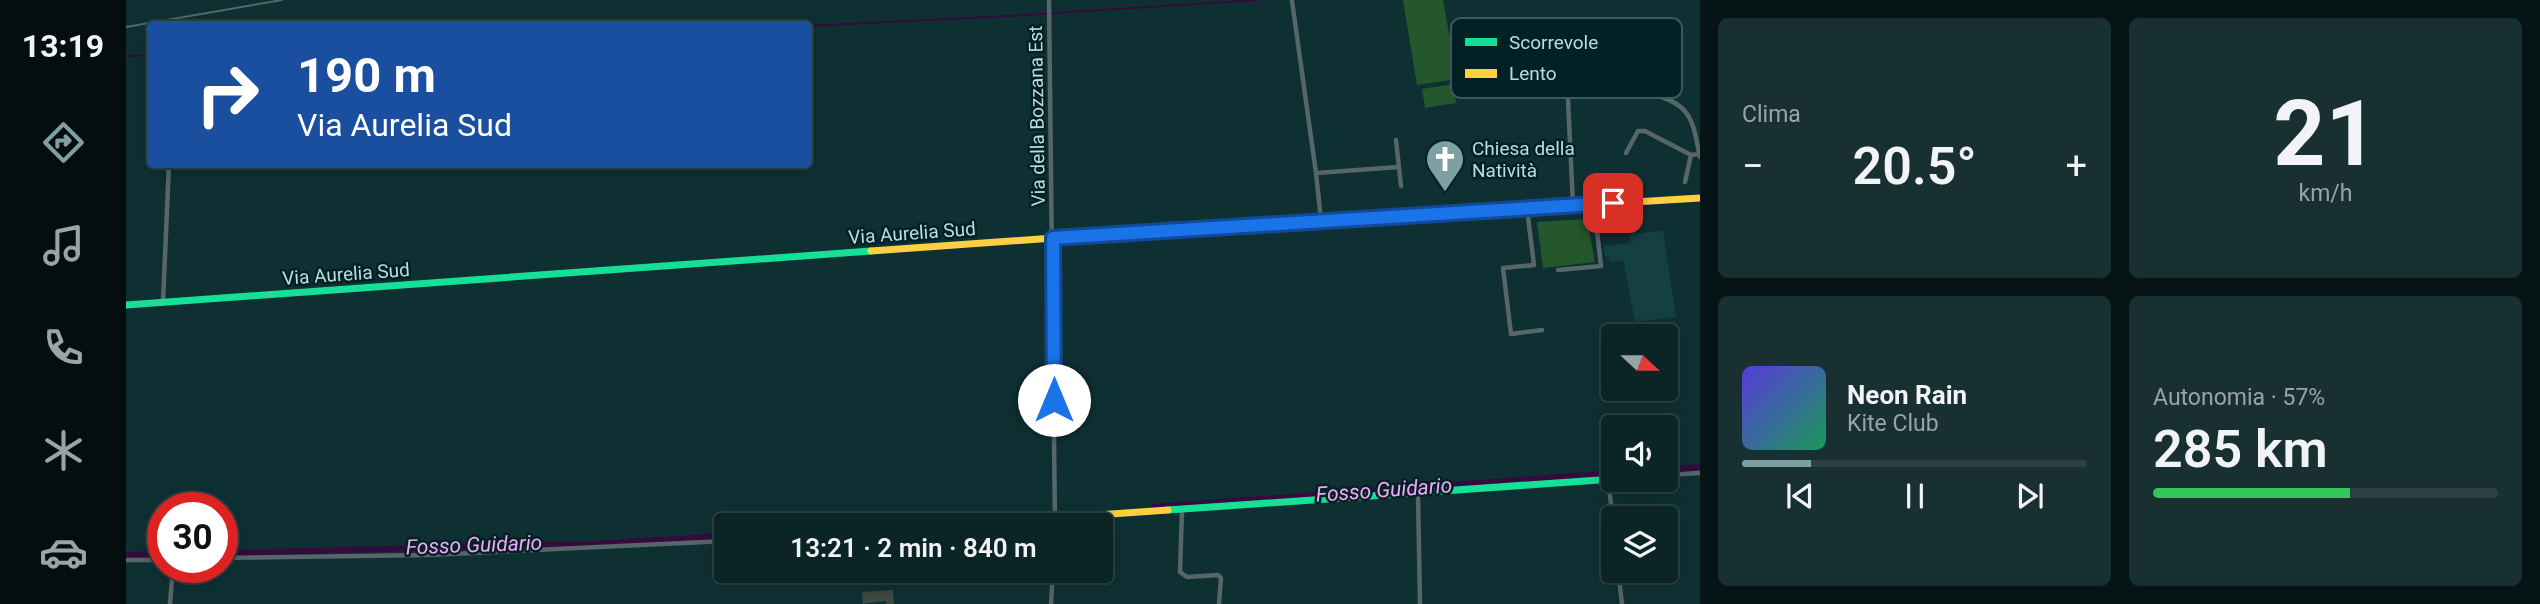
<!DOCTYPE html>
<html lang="it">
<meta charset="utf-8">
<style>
:root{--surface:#0b2426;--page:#193032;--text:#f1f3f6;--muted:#9aa4a7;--line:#2b4143;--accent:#7fa0a3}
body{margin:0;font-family:Roboto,sans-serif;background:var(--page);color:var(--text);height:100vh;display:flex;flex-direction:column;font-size:26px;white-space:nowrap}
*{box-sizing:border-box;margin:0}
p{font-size:23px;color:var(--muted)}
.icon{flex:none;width:38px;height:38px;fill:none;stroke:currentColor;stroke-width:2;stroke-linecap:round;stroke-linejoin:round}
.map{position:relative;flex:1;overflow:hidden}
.side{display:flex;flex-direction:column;gap:18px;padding:18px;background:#061415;width:840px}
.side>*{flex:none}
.hud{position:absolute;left:21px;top:21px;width:665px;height:147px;border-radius:7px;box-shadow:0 4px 18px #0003,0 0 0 2px var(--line);background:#1a4fa0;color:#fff;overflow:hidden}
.needle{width:46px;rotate:111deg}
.controls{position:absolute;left:1475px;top:324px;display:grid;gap:14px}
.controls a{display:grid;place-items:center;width:77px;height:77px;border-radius:7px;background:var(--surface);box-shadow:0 4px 18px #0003,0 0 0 2px var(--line);font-size:35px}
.speed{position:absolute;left:21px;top:492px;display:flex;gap:14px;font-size:35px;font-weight:700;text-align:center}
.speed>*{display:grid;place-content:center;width:91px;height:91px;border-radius:50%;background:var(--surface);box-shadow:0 4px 18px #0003,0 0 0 2px var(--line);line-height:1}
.speed .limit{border:10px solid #d22;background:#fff;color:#111}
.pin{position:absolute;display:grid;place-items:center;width:60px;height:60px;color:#fff;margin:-30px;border-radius:14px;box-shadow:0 4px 10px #0006}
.me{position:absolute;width:77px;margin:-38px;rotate:0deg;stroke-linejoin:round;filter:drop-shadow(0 0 5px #0008)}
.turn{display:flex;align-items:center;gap:24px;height:147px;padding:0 35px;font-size:32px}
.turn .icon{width:91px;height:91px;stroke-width:2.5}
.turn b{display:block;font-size:49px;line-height:60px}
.big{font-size:52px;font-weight:600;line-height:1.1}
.side .card{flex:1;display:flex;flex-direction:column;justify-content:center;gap:10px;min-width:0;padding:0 24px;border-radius:10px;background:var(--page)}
.side .dial{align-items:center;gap:0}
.dial b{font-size:91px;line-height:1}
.song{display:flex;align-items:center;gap:21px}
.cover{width:84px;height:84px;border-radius:10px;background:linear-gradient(135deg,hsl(250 70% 55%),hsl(150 70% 35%))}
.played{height:7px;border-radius:4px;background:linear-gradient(90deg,var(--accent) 20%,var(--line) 20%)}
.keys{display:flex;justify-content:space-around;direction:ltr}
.heat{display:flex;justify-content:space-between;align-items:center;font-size:38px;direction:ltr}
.charge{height:10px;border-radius:5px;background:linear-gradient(90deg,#34c759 57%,var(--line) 0)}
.side .tiles{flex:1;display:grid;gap:18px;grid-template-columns:repeat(2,1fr)}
.trip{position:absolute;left:588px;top:513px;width:399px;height:70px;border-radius:7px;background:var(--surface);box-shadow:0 4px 18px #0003,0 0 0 2px var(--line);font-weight:600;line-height:70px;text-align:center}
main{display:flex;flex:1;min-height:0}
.dock{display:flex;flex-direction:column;width:126px;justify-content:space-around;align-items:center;background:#040e0f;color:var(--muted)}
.dock .icon{width:49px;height:49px}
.dock .selected{color:var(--accent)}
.dock b{font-size:32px;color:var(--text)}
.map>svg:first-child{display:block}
.built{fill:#144043}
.green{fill:#25572c}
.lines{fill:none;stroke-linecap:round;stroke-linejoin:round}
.stream{stroke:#350a3d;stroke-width:2}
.canal{stroke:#350a3d;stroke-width:6}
.building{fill:#3e4941}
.street{stroke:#57666b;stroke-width:4.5}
.fast{stroke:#16e098;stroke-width:7}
.slow{stroke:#ffcf43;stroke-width:7}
.rail{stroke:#55686c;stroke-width:2}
.route-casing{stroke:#114b97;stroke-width:18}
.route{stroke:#1a73e8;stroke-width:12}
.labels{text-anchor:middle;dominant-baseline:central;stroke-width:5;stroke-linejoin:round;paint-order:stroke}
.street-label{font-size:19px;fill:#bbdce0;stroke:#032124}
.poi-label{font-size:19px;fill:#bbdce0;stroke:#032124;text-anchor:start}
.water-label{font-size:21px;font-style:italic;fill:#f3a7f9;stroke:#032124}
.key{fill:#032124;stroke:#3a595c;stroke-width:2}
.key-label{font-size:19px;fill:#bbdce0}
</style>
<main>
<nav class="dock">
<b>13:19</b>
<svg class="icon selected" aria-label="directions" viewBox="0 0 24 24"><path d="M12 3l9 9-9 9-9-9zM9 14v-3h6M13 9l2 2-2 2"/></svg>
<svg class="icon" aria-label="music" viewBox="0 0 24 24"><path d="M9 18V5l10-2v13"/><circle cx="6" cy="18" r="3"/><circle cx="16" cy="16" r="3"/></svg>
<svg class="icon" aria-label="phone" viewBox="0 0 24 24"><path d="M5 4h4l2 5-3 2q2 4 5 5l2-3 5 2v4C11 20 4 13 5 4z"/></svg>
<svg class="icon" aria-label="climate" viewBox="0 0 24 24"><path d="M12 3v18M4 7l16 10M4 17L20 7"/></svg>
<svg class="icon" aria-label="car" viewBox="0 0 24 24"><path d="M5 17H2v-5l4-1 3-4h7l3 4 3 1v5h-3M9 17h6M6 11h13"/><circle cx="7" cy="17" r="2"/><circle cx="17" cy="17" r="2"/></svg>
</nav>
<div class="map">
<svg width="1574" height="604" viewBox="0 0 1574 604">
<rect width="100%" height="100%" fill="#0f3033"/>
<path class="built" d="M 1537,231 L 1550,317 L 1509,322 L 1498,263 L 1496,260 L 1484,262 L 1483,257 L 1479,257 L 1478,246 L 1505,243 L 1504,234 Z"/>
<path class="green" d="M 1277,0 L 1317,0 L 1331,79 L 1291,85 Z
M 1327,84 L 1330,103 L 1299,108 L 1296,89 Z
M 1461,219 L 1469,262 L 1417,268 L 1411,222 Z"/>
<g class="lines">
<path class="stream" d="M 927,13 L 1133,0
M 682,26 L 920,14
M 0,56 L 24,55"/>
<path class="canal" d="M 1540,470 L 1574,467
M 1028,507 L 1488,473
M 760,525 L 878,516
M 96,553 L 467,544 L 600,536
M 0,555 L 37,554"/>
</g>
<path class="building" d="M 767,590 L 768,604 L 760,604 L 760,601 L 737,604 L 736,592 Z"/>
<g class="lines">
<path class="street" d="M 923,0 L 929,525
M 1166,1 L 1190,173
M 1504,74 L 1514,73 L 1519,89
M 1441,79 L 1447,205
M 1489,90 C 1512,90 1553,95 1564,119 C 1570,130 1571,145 1574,157
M 1270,140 L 1275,186
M 1500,153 L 1512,131 L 1519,131 L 1565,155 L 1573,154
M 1559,182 L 1565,155
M 1401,209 L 1408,265 L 1377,268 L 1385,334 L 1416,330
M 1195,220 L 1190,173 L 1273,167
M 1432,270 L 1475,266 L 1468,205
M 37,302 L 43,164
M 1540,475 L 1574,473
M 1482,480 L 1488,527
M 1292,493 L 1294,604
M 1056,510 L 1054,572 L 1061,577 L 1092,575 L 1095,578 L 1093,604
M 96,558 L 302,555 L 600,541
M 0,560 L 37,560
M 1492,570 L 1496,604
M 44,604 L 47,567
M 925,604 L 927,570"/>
<path class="fast" d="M 969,235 L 1475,204
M 0,305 L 745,251
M 1042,510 L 1488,479"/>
<path class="slow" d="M 1475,204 L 1574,198
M 745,251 L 969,235
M 830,525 L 1042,510"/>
<path class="rail" d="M 0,27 L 156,0"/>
</g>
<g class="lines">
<defs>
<path id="route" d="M 928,400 L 927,238 L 1487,203"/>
</defs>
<use href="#route" class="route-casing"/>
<use href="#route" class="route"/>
</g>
<defs>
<symbol id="church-pin" viewBox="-11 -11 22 30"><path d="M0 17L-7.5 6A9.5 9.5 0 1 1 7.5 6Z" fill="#7fa0a3" stroke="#032124"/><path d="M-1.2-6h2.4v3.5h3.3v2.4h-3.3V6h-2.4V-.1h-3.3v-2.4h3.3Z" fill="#fff"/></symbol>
</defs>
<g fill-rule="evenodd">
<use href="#church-pin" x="1297" y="137" width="44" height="60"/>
</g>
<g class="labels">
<g class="street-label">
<text transform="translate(911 116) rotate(-91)">Via della Bozzana Est</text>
<text transform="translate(786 233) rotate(-4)">Via Aurelia Sud</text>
<text transform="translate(220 274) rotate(-4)">Via Aurelia Sud</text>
</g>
<g class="poi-label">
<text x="1346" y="148">Chiesa della<tspan x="1346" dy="22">Natività</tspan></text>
</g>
<g class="water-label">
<text transform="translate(1258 490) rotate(-4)">Fosso Guidario</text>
<text transform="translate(348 545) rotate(-2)">Fosso Guidario</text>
</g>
</g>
<rect x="1325" y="18" width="231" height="80" rx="10" class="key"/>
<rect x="1339" y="38" width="32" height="8" fill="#16e098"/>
<rect x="1339" y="69" width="32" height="9" fill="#ffcf43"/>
<g class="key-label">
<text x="1383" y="49">Scorrevole</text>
<text x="1383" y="80">Lento</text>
</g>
</svg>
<div class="controls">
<a><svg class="needle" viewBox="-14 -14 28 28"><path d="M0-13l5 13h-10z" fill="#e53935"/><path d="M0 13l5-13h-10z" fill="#9aa4a7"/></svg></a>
<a><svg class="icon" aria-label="sound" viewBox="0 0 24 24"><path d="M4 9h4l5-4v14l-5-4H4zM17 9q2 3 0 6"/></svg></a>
<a><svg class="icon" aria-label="layers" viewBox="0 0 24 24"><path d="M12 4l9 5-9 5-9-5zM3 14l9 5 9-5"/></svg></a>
</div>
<div class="speed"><div class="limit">30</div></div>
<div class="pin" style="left:1487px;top:203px;background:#d93025"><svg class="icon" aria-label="arrive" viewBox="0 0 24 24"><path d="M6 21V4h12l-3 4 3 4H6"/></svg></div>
<svg class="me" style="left:928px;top:400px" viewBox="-20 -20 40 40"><circle r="19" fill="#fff"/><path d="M0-13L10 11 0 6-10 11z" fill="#1a73e8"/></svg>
<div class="trip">13:21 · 2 min · 840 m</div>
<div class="hud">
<div class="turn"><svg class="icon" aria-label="right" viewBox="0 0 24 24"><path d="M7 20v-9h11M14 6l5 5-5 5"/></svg><div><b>190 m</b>Via Aurelia Sud</div></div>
</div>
</div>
<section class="side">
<div class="tiles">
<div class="card"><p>Clima</p>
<div class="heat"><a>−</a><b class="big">20.5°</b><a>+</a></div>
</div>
<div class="card dial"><b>21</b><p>km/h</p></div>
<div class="card">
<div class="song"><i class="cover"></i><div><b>Neon Rain</b><p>Kite Club</p></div></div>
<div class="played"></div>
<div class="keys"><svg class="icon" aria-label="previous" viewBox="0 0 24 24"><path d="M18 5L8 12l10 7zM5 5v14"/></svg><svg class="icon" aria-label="pause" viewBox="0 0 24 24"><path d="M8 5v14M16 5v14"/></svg><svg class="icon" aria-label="next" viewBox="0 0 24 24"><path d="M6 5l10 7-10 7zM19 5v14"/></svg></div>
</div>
<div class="card"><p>Autonomia · 57%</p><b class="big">285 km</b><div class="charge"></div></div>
</div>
</section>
</main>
